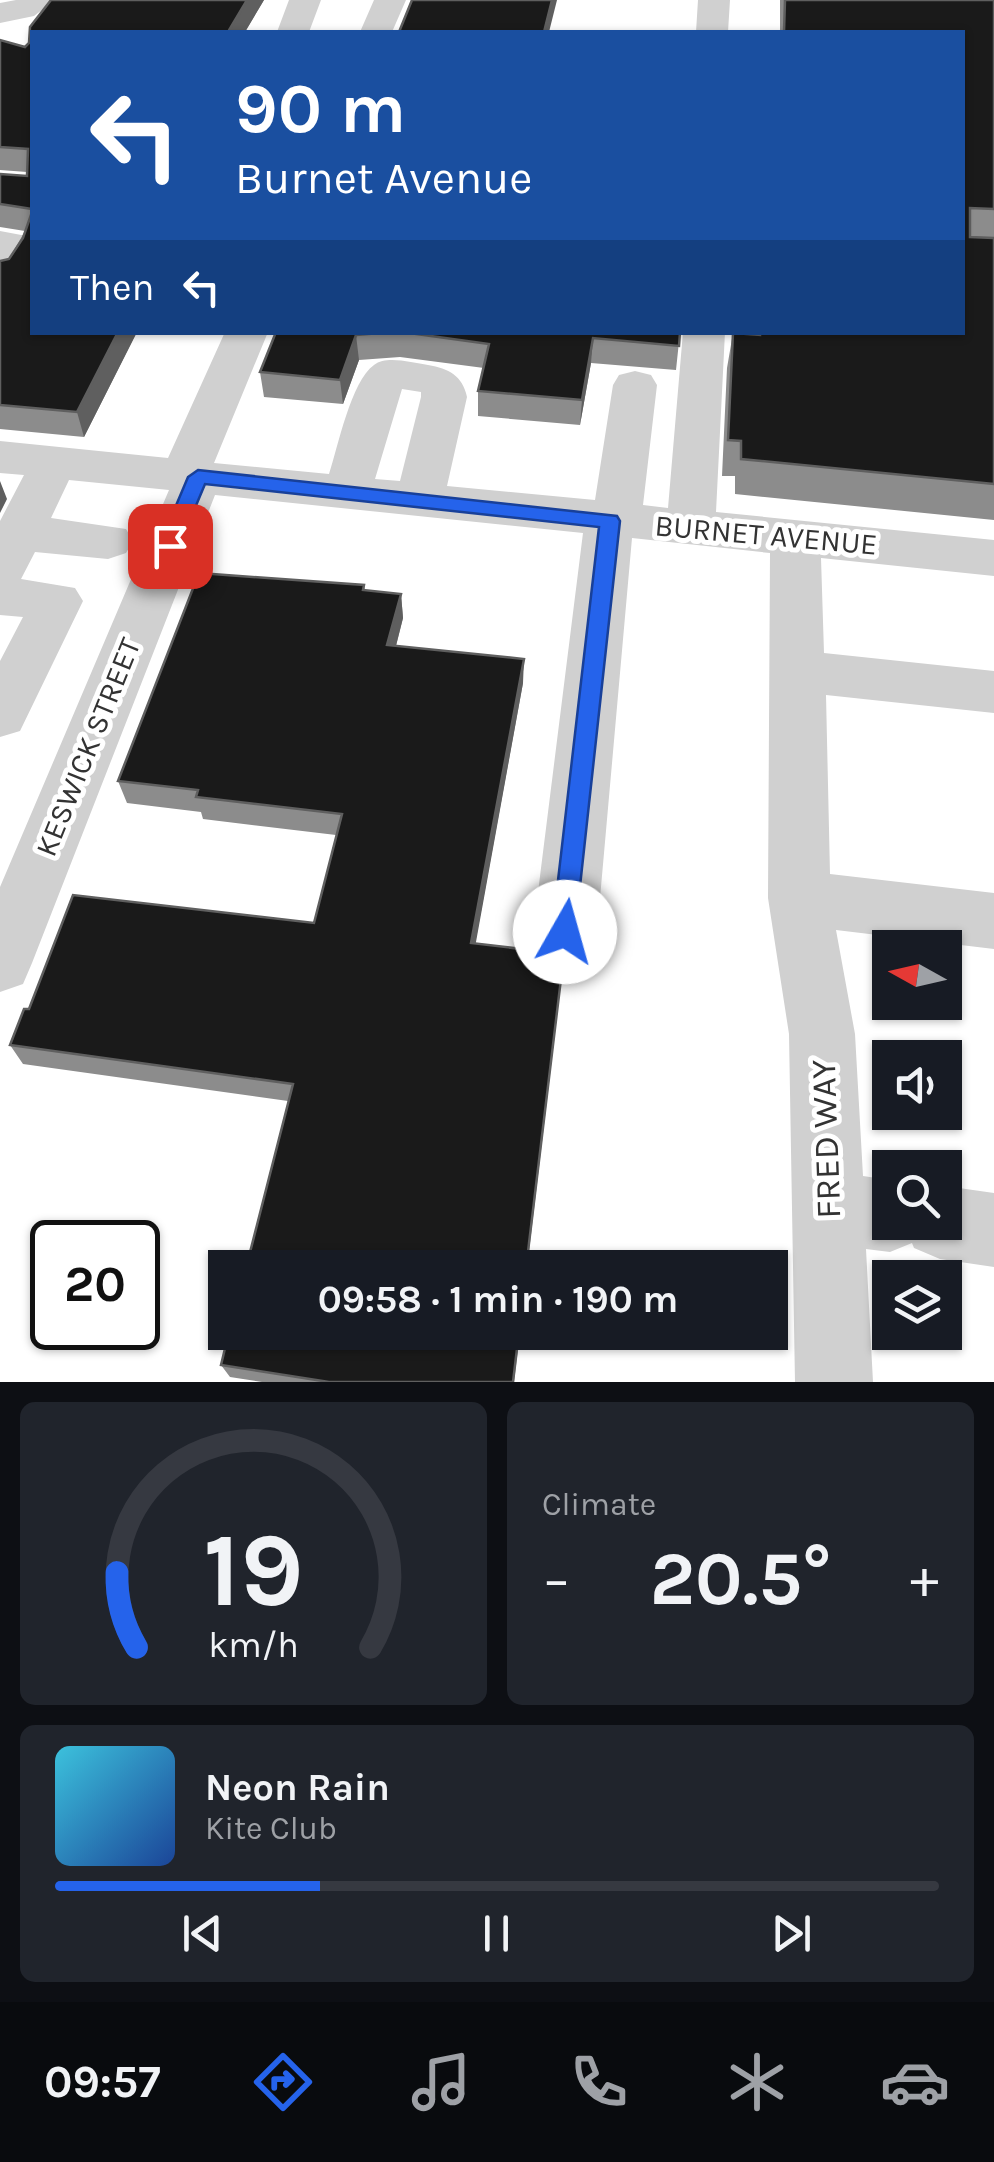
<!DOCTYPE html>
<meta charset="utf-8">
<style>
:root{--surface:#171b24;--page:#20242c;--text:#f1f3f6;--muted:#9ea1a6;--line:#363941;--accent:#2563eb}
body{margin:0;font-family:Karla,sans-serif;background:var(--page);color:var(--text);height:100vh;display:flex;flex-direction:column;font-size:38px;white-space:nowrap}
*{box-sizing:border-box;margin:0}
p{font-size:32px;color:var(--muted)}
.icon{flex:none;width:55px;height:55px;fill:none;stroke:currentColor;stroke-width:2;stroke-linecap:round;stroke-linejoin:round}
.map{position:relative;height:1382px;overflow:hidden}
.details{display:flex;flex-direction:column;gap:20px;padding:20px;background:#0d0f14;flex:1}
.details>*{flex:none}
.hud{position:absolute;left:30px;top:30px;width:935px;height:305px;border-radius:0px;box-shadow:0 2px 8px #0004;background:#1a4fa0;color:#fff;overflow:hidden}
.needle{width:65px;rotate:278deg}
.tools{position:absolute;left:872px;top:930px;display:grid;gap:20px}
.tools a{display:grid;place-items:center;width:90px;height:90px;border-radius:0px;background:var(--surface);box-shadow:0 2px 8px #0004;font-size:50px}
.speed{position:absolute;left:30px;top:1220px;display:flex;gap:20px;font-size:50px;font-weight:700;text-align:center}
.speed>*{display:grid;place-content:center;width:130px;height:130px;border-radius:50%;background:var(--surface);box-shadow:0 2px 8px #0004;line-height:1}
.speed .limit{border:5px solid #111;border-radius:15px;background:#fff;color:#111}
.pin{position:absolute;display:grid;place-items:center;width:85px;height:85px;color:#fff;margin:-42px;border-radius:20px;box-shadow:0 5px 15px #0006}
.me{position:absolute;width:110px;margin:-55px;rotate:7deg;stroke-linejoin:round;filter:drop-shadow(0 0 8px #0008)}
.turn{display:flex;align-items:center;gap:35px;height:210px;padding:0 40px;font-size:45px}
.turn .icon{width:130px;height:130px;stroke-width:2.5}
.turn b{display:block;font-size:70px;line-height:85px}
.then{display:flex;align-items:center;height:95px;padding:0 40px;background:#0003;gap:20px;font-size:38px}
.big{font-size:75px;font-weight:700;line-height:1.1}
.details .widget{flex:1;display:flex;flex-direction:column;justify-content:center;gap:15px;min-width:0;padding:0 35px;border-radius:15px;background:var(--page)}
.details .dial{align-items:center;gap:0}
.dial svg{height:260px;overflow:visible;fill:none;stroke:var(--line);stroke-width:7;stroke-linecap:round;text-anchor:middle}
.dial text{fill:var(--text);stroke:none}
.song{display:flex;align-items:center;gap:30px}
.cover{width:120px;height:120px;border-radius:15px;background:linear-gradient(135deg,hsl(190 70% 55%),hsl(220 70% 35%))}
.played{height:10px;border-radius:5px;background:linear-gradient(90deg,var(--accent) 30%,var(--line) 30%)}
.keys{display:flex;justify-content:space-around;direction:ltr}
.heat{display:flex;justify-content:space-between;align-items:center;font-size:55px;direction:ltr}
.details .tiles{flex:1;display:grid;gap:20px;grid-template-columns:1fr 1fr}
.widget:last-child{grid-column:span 2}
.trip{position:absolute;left:208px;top:1250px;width:580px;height:100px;border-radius:0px;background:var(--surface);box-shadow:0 2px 8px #0004;font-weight:700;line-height:100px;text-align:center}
.menu{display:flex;height:160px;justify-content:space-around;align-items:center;background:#090b0e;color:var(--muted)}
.menu .icon{width:70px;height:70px}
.menu .active{color:var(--accent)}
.menu b{font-size:45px;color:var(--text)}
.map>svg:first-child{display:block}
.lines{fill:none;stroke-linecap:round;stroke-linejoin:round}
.minor{fill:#d0d0d0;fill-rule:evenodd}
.wall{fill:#8c8c8c}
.shaded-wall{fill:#5f5f5f}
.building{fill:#1a1a1a;stroke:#5f5f5f;stroke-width:2.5}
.route{fill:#2563eb;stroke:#184099;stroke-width:2.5}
.labels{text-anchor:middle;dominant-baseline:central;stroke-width:10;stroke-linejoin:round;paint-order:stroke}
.street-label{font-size:30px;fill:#333;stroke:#fff}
.near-street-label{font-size:35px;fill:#333;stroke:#fff}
</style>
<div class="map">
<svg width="994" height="1382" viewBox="0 0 994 1382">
<rect width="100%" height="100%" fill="#fff"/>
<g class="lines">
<path class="minor" d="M 16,0 L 55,0 L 34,16 L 0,23 L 0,3 Z
M 289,0 L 321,0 L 309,32 L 277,32 Z
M 374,0 L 406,0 L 392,32 L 360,32 Z
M 698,0 L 730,0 L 728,32 L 696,32 Z
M 0,231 L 32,237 C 32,256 25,266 14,281 L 0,284 Z
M 225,332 L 268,332 L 214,463 L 329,474 C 338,447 351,381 374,365 C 387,355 412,363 428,365 C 449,369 462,375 467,397 L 447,486 L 595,500 L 613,385 L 619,375 L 635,371 L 651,375 L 657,385 L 643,505 L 668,508 L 683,332 L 725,332 L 716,512 L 994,540 L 994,576 L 821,558 L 824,653 L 994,671 L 994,713 L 826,695 L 830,874 L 994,893 L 994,949 L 836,930 L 855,1034 L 863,1176 L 890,1180 L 890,1222 L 945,1222 L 945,1186 L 994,1193 L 994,1267 L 940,1259 L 914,1248 L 912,1243 L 890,1252 L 866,1249 L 873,1382 L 795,1382 L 789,1034 L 768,898 L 770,553 L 632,538 L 597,932 L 587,952 L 565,960 L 543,952 L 533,932 L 583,533 L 215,495 L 32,963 L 23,984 L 0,992 L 0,887 L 169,490 L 69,480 L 51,518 L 126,529 L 133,541 L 126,553 L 108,559 L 35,552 L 21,579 L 75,588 L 83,601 L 20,731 L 0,737 L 0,661 L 23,617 L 0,615 L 0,521 L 24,475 L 0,473 L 0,441 L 168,458 ZM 402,389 L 421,392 L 421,397 L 400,481 L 375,479 Z"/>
</g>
<path class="wall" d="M 51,0 L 264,0 L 245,32 L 32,32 L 32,332 L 137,332 L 84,437 L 0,429 L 0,261 L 9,259 L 25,231 L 0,227 L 0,174 L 27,176 L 27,172 L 0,170 L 0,40 L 25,47 L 29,43 L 30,27 Z
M 780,0 L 994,0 L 994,520 L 735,494 L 735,476 L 722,476 L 727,368 L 733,333 L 756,335 L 757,332 L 962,332 L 962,32 L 780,32 Z
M 276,332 L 680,332 L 676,370 L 591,363 L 580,425 L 478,416 L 478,391 L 484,368 L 400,357 L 359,360 L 343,404 L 264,397 L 260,372 Z
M 364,585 L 365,590 L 401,594 L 403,618 L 396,646 L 523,683 L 475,944 L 562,974 L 527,1268 L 246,1268 L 288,1101 L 23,1064 L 10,1045 L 29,1009 L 314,923 L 336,835 L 203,819 L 201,812 L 127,803 L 118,781 Z
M 229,1332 L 520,1332 L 514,1382 L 262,1382 L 230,1377 L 221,1365 Z"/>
<path class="shaded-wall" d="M 247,0 L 264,0 L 245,32 L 228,32 Z
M 552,0 L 557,0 L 549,32 L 544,32 Z
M 118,332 L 137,332 L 84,437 L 77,412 Z
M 356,335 L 359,360 L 343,404 L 340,380 Z
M 593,338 L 591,363 L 580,425 L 582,400 Z
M 0,481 L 7,499 L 0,513 Z
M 401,594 L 403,618 L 390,669 L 387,645 Z
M 524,659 L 523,683 L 472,964 L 471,943 Z"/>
<path class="building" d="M 51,0 L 247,0 L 228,32 L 32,32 L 32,209 L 0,204 L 0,174 L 27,176 L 28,149 L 0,147 L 0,40 L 25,47 L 29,43 L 30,27 Z
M 412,0 L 552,0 L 544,32 L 399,32 Z
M 785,0 L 994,0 L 994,209 L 970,208 L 970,237 L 994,238 L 994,484 L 741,459 L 741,441 L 728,440 L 733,333 L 760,335 L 760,332 L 962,332 L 962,32 L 784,32 Z
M 32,212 L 32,332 L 118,332 L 77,412 L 0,405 L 0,261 L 9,259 L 23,238 Z
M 276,332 L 392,332 L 356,335 L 340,380 L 260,372 Z
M 402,332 L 680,332 L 679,346 L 593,338 L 582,400 L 478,391 L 489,344 Z
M 199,573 L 364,585 L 363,590 L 401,594 L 387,645 L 524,659 L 471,943 L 564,954 L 526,1268 L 246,1268 L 293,1084 L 10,1045 L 24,1009 L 29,1009 L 73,895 L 314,923 L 342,814 L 196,797 L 198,790 L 118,781 Z
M 229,1332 L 519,1332 L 513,1382 L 329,1382 L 221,1365 Z"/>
<path class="route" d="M 198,470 L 617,516 L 620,521 L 574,941 L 565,944 L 556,941 L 552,932 L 599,527 L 205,484 L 177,551 L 162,551 L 159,546 L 188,477 Z"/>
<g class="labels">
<g class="street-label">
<text transform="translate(766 535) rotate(5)">BURNET AVENUE</text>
<text transform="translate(88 747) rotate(-68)">KESWICK STREET</text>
</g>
<g class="near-street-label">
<text transform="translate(826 1139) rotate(-92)">FRED WAY</text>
</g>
</g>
</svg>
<div class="tools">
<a><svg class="needle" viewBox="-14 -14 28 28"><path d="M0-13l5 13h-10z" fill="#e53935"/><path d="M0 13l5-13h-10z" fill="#9ea1a6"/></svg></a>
<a><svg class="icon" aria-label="sound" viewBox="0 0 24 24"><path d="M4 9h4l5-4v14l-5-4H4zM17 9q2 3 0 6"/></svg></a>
<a><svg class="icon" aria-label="search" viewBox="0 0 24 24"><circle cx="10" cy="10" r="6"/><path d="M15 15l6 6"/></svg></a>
<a><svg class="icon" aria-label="layers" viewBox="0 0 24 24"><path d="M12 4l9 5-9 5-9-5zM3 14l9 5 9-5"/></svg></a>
</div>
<div class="speed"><div class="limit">20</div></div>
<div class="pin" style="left:170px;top:546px;background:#d93025"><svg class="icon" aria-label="arrive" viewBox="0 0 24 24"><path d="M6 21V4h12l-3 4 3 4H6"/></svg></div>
<svg class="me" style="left:565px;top:932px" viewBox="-20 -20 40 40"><circle r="19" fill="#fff"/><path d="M0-13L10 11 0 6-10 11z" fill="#2563eb"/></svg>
<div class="trip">09:58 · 1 min · 190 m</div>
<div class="hud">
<div class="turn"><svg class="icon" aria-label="left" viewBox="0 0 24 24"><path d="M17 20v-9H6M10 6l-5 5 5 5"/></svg><div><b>90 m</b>Burnet Avenue</div></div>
<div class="then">Then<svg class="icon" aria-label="left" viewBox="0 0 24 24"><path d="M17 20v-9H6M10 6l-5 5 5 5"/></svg></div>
</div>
</div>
<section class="details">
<div class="tiles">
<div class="widget dial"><svg viewBox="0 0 100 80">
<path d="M14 69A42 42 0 1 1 86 69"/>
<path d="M14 69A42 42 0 0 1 8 46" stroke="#2563eb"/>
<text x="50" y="56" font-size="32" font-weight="700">19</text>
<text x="50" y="72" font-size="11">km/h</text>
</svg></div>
<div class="widget"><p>Climate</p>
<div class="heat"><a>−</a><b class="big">20.5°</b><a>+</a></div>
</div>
<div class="widget">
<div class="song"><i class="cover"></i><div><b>Neon Rain</b><p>Kite Club</p></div></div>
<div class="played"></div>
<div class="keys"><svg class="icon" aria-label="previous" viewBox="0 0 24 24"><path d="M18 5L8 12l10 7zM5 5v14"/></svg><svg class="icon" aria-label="pause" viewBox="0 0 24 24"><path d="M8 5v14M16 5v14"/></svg><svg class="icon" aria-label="next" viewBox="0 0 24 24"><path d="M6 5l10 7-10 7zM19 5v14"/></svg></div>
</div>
</div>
</section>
<nav class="menu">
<b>09:57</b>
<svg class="icon active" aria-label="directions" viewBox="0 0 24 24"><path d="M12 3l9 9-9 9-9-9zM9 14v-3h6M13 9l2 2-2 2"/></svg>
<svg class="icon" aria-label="music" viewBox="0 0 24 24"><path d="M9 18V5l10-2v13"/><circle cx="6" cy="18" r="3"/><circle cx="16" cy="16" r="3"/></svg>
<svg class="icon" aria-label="phone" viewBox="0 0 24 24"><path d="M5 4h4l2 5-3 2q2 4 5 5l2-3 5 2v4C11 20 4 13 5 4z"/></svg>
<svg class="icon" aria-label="climate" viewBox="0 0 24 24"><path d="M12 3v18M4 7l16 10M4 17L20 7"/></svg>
<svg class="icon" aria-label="car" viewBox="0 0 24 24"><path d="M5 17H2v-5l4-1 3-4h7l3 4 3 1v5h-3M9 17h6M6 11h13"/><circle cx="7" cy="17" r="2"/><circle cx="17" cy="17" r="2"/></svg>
</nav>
